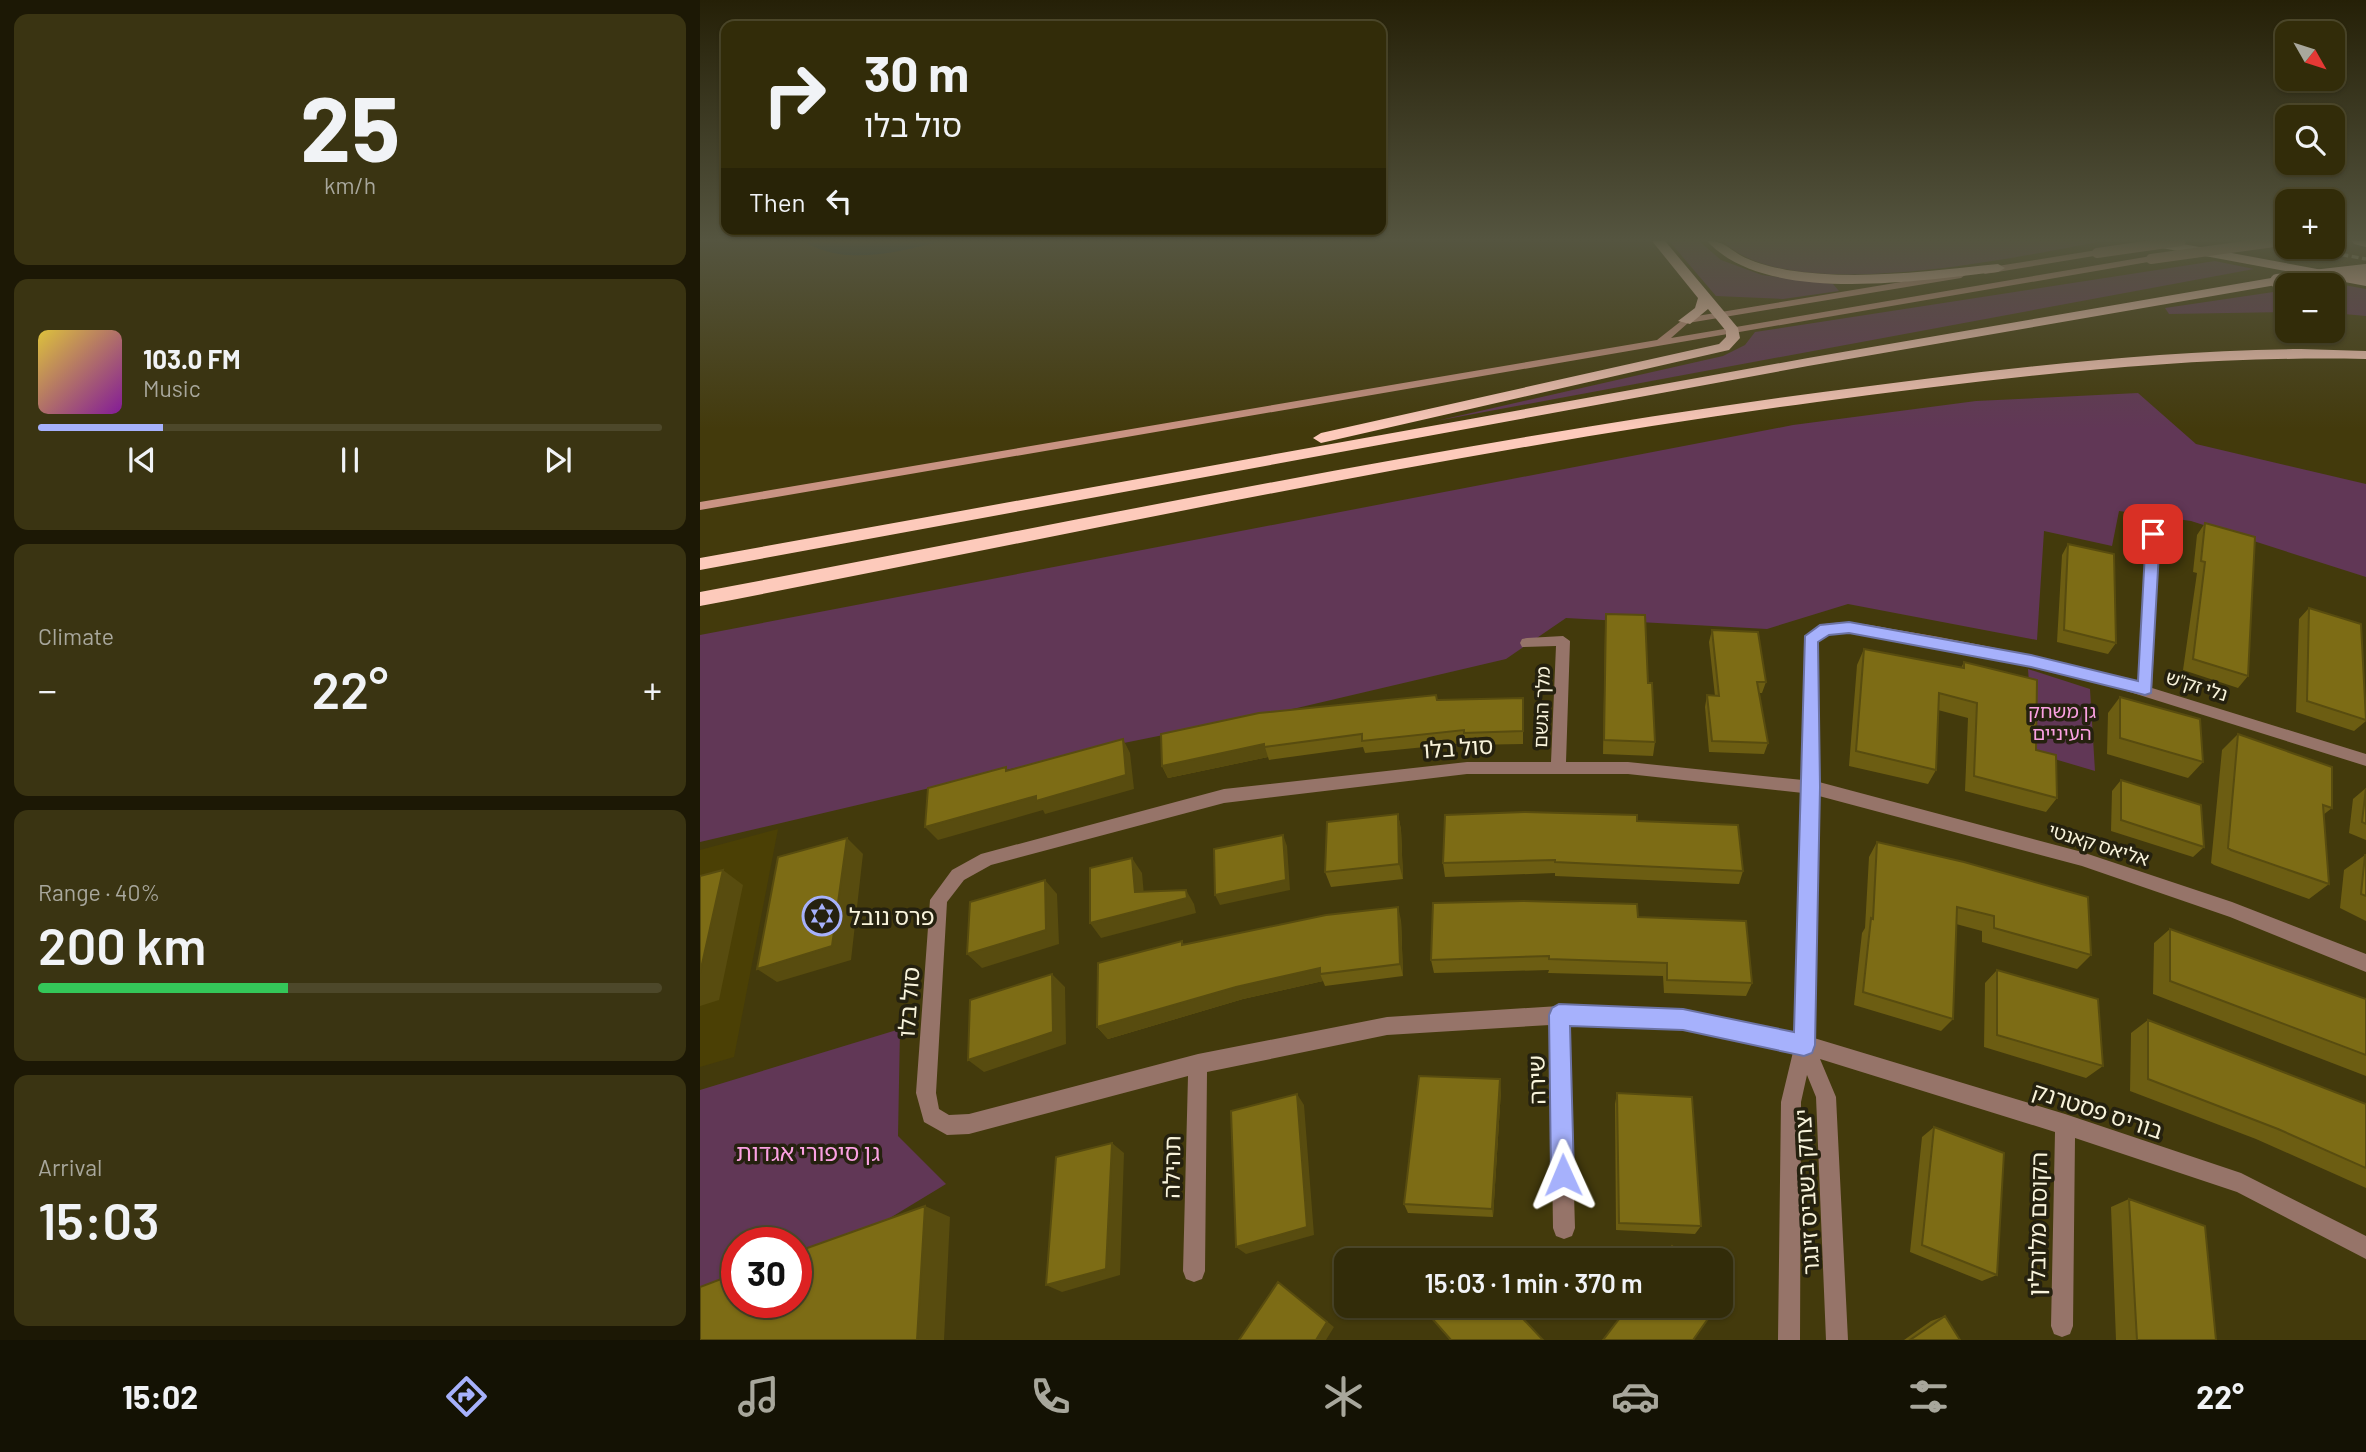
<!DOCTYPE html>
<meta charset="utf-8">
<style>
:root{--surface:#322c09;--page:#3a3412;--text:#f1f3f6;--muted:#a8a79c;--line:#4d482a;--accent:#a6b1fc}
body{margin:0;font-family:Barlow,"Noto Sans Hebrew",sans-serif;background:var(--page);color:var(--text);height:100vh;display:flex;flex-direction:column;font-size:26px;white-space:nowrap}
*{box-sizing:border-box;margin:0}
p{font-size:23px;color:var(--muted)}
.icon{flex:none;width:38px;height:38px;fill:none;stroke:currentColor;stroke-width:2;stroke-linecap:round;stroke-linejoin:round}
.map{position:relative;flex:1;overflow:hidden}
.sheet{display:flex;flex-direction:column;gap:14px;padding:14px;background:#1c1805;width:700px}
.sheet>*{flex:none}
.guide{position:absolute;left:21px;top:21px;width:665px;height:214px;border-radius:14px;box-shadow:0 2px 5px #0004,0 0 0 2px var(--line);background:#322c09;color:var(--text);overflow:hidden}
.needle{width:46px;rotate:129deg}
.fabs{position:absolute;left:1575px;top:21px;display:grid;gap:14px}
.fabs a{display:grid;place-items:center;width:70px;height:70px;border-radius:14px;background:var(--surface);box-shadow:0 2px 5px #0004,0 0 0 2px var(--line);font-size:35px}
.speed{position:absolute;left:21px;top:1227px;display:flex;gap:14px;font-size:35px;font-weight:700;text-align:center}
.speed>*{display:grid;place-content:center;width:91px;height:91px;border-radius:50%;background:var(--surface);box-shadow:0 2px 5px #0004,0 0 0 2px var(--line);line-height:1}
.speed .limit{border:10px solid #d22;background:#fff;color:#111}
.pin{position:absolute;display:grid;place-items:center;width:60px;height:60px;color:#fff;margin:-30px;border-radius:14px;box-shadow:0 4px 10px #0006}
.me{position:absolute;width:77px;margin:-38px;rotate:359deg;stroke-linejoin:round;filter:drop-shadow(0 0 5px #0008)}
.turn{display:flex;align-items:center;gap:24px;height:147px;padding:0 28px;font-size:32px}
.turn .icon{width:91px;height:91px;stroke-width:2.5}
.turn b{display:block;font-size:49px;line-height:60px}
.then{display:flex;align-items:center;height:66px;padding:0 28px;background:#0003;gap:14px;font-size:26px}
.big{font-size:52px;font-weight:600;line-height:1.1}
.sheet .card{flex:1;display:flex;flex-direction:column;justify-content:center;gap:10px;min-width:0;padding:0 24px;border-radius:14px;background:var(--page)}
.sheet .dial{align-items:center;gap:0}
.dial b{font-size:91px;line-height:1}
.song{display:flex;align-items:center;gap:21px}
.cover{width:84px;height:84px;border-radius:10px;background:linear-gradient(135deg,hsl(50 70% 55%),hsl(290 70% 35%))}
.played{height:7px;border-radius:4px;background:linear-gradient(90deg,var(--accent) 20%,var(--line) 20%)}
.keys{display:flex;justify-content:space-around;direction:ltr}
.heat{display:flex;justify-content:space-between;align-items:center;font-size:38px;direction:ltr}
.charge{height:10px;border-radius:5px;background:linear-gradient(90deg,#34c759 40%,var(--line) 0)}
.trip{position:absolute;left:634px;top:1248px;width:399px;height:70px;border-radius:14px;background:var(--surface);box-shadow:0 2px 5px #0004,0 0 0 2px var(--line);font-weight:600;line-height:70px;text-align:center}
.dock{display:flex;height:112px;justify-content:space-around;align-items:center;background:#141204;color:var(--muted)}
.dock .icon{width:49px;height:49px}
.dock .on{color:var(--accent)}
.dock b{font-size:32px;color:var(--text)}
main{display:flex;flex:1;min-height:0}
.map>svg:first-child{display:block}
.built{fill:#4b4005}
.green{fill:#613756}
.water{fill:#0d2f37}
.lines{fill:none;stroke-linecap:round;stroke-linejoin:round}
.street{fill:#967469;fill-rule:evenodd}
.secondary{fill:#c99383;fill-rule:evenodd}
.highway{fill:#fdcabb;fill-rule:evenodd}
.rail{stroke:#a49e7b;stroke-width:3.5;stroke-dasharray:7 3.5;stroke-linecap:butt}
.secondary-bridge{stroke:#c99383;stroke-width:10}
.highway-bridge{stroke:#fdcabb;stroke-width:14}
.wall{fill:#6c5d12}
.shaded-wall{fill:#584c0f}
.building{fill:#7d6c15;stroke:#584c0f;stroke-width:2}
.route{fill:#a6b1fc;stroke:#6c73a4;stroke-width:2}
.labels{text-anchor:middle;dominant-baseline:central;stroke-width:7;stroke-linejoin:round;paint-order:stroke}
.street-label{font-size:19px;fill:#f8f3db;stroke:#25210f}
.park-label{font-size:19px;fill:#fba1e2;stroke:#25210f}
.near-street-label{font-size:23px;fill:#f8f3db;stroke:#25210f}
.near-poi-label{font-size:23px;fill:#f8f3db;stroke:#25210f;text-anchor:start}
.near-park-label{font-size:23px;fill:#fba1e2;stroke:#25210f}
</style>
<main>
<section class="sheet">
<div class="card dial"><b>25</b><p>km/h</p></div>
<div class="card">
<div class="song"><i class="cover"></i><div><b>103.0 FM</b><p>Music</p></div></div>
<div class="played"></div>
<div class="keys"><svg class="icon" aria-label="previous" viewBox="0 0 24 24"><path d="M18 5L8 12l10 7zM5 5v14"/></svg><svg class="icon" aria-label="pause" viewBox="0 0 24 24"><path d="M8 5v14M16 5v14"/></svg><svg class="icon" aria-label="next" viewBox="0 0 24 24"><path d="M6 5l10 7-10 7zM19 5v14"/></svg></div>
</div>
<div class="card"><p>Climate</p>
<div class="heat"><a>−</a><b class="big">22°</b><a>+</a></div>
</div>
<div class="card"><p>Range · 40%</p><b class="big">200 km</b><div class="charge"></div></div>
<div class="card"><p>Arrival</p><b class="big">15:03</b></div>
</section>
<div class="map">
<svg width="1666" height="1340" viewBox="0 0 1666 1340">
<rect width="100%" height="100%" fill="#433a0c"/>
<path class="built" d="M 78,829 L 34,1057 L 0,1067 L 0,850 Z"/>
<path class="green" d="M 969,241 L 999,241 L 1021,260 L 1062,275 L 1133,284 L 1139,291 L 1083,299 L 1016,296 Z
M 1023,241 L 1404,241 C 1320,256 1088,308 1023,241 Z
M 1515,261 L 1554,269 L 736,421 L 1023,356 L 1045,345 L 1055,332 Z
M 1633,283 L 1666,289 L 1666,316 L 1633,313 L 1633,285 L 1618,285 Z
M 1587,290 L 1587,312 L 1469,314 L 1465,308 Z
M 1438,393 L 1496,444 L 1666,484 L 1666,577 L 1491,521 L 1419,511 L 1412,546 L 1344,531 L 1337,640 L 1148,604 L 1067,629 L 866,618 L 806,659 L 597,708 L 409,746 L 0,842 L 0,635 L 1093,425 L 1276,401 Z
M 1328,669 L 1390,689 L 1395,771 L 1334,753 Z
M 200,1029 L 198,1136 L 246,1184 L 157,1238 L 96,1258 L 96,1242 L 37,1242 L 37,1277 L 0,1289 L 0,1090 Z"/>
<path class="water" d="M 244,241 C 200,251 146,267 105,242 Z"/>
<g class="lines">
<path class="street" d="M 1453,530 L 1459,534 L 1452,688 L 1666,754 L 1666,766 L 1385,678 L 1250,649 L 1149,632 L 1128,634 L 1118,642 L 1119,782 L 1382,852 L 1532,902 L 1666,954 L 1666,972 L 1530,917 L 1382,866 L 1119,796 L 1114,1038 L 1365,1114 L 1541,1173 L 1666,1236 L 1666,1259 L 1537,1192 L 1375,1138 L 1373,1326 L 1370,1334 L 1362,1337 L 1354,1334 L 1351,1326 L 1355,1132 L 1120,1059 L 1136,1097 L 1148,1340 L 1126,1340 L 1116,1097 L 1107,1075 L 1101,1102 L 1100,1340 L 1078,1340 L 1081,1102 L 1093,1052 L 983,1029 L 869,1025 L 875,1228 L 872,1236 L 864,1239 L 856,1236 L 853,1228 L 850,1025 L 687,1035 L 507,1072 L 505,1271 L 502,1279 L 494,1282 L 486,1279 L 483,1271 L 488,1076 L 269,1134 L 247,1135 L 224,1122 L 216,1093 L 230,900 L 252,870 L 281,854 L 524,789 L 767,762 L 851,762 L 856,646 L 822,647 L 820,643 L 822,639 L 827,638 L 863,636 L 870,641 L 866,762 L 928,762 L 1103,780 L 1104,640 C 1109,634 1117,626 1125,624 C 1151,619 1179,627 1204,631 C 1283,644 1362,661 1438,684 L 1447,534 ZM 767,774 L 928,774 L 1103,793 L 1095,1034 L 983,1011 L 859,1006 L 687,1017 L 498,1054 L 269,1114 L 249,1115 L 239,1109 L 236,1093 L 247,902 L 264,880 L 291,865 L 524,803 Z"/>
<path class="secondary" d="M 1397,250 L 1400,251 L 1400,255 L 1285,274 L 1281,271 L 1285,268 Z
M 1451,256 L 1454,257 L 1454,261 L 0,510 L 0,502 L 957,340 L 985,318 L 1261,272 L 1265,275 L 1261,278 L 988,323 L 971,338 Z"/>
<path class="highway" d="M 952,241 L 965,241 L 1038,328 L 1040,338 L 1029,350 L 621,443 L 613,438 L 621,433 L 1019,344 L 1026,337 L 1026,331 L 1008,309 L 990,324 L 978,321 L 995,308 L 998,298 Z
M 1007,241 C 1023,241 1027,247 1040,255 C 1054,263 1072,267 1087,270 C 1157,281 1228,271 1298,264 L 1305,268 L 1298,272 C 1219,280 1067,306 1007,241 Z
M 1445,241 L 1467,241 L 1666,278 L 1666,286 L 1451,246 Z
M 1652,241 L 1666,241 L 1666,247 L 1654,244 Z
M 1577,277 L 1582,278 L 1582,284 L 1108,366 L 0,570 L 0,558 L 1108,358 Z
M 1601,349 L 1666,351 L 1666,359 C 1481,355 1300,378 1117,402 C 743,452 371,535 0,606 L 0,592 C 373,522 746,442 1123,392 C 1282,371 1440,351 1601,349 Z"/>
<path class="rail" d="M 1571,241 L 1587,244
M 1600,247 L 1666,259"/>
<path class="secondary-bridge" d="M 1397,253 L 1481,241
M 1451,259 L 1581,241"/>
<path class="highway-bridge" d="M 1577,281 L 1666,271"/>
</g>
<path class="wall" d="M 1505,523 L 1548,676 L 1538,688 L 1483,670 L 1497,573 L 1493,572 L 1497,535 Z
M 1368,544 L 1416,643 L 1408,654 L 1357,642 L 1362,555 Z
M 1609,608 L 1666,721 L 1654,731 L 1596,712 L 1599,619 Z
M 906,614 L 948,683 L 955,742 L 953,756 L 903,754 L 905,629 Z
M 1012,630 L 1066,682 L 1062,693 L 1059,693 L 1068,743 L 1064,754 L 1009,752 L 1005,707 L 1007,695 L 1015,696 L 1009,642 Z
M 1164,649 L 1261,668 L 1264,662 L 1336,750 L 1357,798 L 1346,812 L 1265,791 L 1268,718 L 1238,710 L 1236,770 L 1228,784 L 1149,766 L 1157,665 Z
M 1420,697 L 1503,762 L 1488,778 L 1407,754 L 1408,713 Z
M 823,698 L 823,744 L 765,745 L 765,743 L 665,753 L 663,747 L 569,760 L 568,757 L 468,778 L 462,766 L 737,700 Z
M 1538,734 L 1632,808 L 1623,815 L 1629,884 L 1609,899 L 1514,865 L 1511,863 L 1522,750 Z
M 1421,780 L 1504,847 L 1493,857 L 1411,831 L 1412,791 Z
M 1666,788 L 1666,840 L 1649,833 L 1653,799 Z
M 698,814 L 701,830 L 703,879 L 631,887 L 625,872 Z
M 937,821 L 1043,871 L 1039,884 L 855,876 L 855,873 L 745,877 L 743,863 Z
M 1177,842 L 1391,955 L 1377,969 L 1282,942 L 1282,931 L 1256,924 L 1253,1019 L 1241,1031 L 1154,1005 L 1162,933 L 1165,928 L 1169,857 Z
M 1665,855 L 1666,855 L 1666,921 L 1640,908 L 1644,870 Z
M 938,917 L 1052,983 L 1046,996 L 964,993 L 963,976 L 848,973 L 849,970 L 734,973 L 731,960 Z
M 701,920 L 703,976 L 625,986 L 623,981 L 543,999 L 408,1039 L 397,1027 L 482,941 L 484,945 Z
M 1470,929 L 1666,999 L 1666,1076 L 1453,994 L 1454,943 Z
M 1297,970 L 1403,1066 L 1386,1078 L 1284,1047 L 1285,983 Z
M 1448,1020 L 1666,1104 L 1666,1188 L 1556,1139 L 1430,1091 L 1431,1033 Z
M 801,1090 L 793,1217 L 708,1213 L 704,1204 Z
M 917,1093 L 1001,1226 L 995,1234 L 916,1230 L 915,1104 Z
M 1234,1127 L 1297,1275 L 1282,1281 L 1210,1252 L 1222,1137 Z
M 1429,1199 L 1516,1340 L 1416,1340 L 1411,1207 Z
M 721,1306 L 843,1340 L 750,1340 Z
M 1245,1316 L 1260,1340 L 1204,1340 L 1231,1321 Z"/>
<path class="shaded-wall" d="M 423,739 L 430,753 L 434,789 L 345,814 L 343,810 L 238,840 L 225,827 L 336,796 Z
M 564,744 L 568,757 L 468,778 L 462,766 Z
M 698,814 L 701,830 L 703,879 L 699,864 Z
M 583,835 L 587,846 L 590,890 L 520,905 L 515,895 Z
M 147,838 L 163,854 L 151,960 L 77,982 L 57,969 Z
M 432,858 L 442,873 L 445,907 L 435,892 Z
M 23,870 L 43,885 L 19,1000 L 0,1006 L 0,973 Z
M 345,880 L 357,894 L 359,944 L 282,968 L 267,954 Z
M 486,890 L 494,904 L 496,913 L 401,938 L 390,923 Z
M 698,907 L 701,920 L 703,976 L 700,964 Z
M 620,968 L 620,974 L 623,981 L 543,999 L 408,1039 L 397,1027 L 536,987 Z
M 352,974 L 365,987 L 366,1044 L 284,1072 L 268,1060 Z
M 800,1079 L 801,1090 L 793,1217 L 792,1209 Z
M 597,1094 L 604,1105 L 614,1235 L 546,1254 L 536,1247 Z
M 412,1143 L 424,1153 L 420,1275 L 362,1292 L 346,1285 Z
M 225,1206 L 250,1217 L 244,1340 L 217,1340 Z
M 578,1282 L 634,1327 L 626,1340 L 616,1340 Z"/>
<path class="building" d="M 1505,523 L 1555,537 L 1548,676 L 1493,659 L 1505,562 L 1501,561 Z
M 1368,544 L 1414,554 L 1416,643 L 1364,630 Z
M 1609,608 L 1661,624 L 1666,720 L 1607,701 Z
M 906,614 L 945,615 L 948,683 L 952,683 L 955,742 L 904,740 Z
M 1012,630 L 1058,632 L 1066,682 L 1057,682 L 1068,743 L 1012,741 L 1007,695 L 1019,696 Z
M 1164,649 L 1264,668 L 1264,662 L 1337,680 L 1336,750 L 1356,755 L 1357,798 L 1274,776 L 1277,703 L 1239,693 L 1236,770 L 1156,751 Z
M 736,695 L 737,700 L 823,698 L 823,731 L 764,733 L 764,730 L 662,741 L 662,734 L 564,747 L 564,744 L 462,766 L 461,734 L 559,713 Z
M 1420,697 L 1500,719 L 1503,762 L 1420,738 Z
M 1538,734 L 1632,767 L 1632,808 L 1623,805 L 1629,884 L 1531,850 L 1528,848 Z
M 423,739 L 426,775 L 336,801 L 336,796 L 225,827 L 228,788 L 306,767 L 306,771 Z
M 1421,780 L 1501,805 L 1504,847 L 1421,820 Z
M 1666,788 L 1666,824 L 1662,822 Z
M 825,812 L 937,815 L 937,821 L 1038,825 L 1043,871 L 855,862 L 855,860 L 743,863 L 745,815 Z
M 698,814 L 699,864 L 625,872 L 627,822 Z
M 583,835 L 586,880 L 515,895 L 514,849 Z
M 147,838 L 132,946 L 57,969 L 78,857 Z
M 1177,842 L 1264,862 L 1388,897 L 1391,955 L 1294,928 L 1294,916 L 1257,907 L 1253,1019 L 1163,992 L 1171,918 L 1173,919 Z
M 1665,855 L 1666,855 L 1666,896 L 1661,894 Z
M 432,858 L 435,892 L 486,890 L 487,898 L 390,923 L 390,868 Z
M 23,870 L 0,973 L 0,876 Z
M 345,880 L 346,930 L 267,954 L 270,902 Z
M 823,901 L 937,904 L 938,917 L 1046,921 L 1052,983 L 967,980 L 967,963 L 849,959 L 849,956 L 731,960 L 733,903 Z
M 698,907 L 700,964 L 620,974 L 620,968 L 536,987 L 397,1027 L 398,963 L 482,941 L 482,945 L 626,915 Z
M 1470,929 L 1666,999 L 1666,1055 L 1470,981 Z
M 1297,970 L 1398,999 L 1403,1066 L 1297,1035 Z
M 352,974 L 353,1032 L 268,1060 L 270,1000 Z
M 1448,1020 L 1666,1104 L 1666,1168 L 1578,1129 L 1448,1079 Z
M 719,1076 L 800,1079 L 792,1209 L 704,1204 Z
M 917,1093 L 992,1097 L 1001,1226 L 919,1223 Z
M 597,1094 L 607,1227 L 536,1247 L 531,1111 Z
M 1234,1127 L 1304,1153 L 1297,1275 L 1222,1245 Z
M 412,1143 L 406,1269 L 346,1285 L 356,1157 Z
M 1429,1199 L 1505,1226 L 1516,1340 L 1437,1340 Z
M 225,1206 L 217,1340 L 0,1340 L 0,1287 L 37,1273 L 37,1302 L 96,1302 L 96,1252 Z
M 972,1246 L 986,1260 L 962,1260 Z
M 761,1252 L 768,1260 L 755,1260 Z
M 578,1282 L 627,1322 L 616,1340 L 539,1340 Z
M 721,1306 L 811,1306 L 843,1340 L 751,1340 Z
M 929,1306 L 1017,1306 L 993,1340 L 903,1340 Z
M 1245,1316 L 1260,1340 L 1210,1340 Z"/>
<linearGradient id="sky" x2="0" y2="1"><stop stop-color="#252007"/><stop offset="0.56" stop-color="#555540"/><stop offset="1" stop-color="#555540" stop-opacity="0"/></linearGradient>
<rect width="1666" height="429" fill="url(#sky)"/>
<path class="route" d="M 1453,529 L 1460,534 L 1451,693 L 1445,695 L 1331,667 L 1149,633 L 1129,635 L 1118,642 L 1120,787 L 1115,1045 L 1112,1053 L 1104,1056 L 983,1030 L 870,1026 L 874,1175 L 871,1183 L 863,1187 L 854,1183 L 851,1175 L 849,1015 L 852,1008 L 859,1004 L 983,1009 L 1094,1032 L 1105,636 L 1120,625 L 1149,622 L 1331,655 L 1438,681 L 1446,534 Z"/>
<defs>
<symbol id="synagogue-ring" viewBox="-11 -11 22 22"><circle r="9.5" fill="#25210f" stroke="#a6b1fc" stroke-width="1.5"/><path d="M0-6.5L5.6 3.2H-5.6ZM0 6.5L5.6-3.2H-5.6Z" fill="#a6b1fc"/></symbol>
</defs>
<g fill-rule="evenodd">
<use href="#synagogue-ring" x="100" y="894" width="44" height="44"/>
</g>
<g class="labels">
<g class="street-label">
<text transform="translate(1497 685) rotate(17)">נלי זק"ש</text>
<text transform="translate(841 707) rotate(-88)">מלך הגשם</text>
<text transform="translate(1399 844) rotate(17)">אליאס קאנטי</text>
</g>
<g class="park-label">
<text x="1362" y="710">גן משחק<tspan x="1362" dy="22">העיניים</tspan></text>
</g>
<g class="near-street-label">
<text transform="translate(758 747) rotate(-4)">סול בלו</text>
<text transform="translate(208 1002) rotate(-86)">סול בלו</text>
<text transform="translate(836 1080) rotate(-91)">שירה</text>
<text transform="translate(1398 1110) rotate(18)">בוריס פסטרנק</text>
<text transform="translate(471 1167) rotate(-89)">תהילה</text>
<text transform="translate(1106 1192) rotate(-93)">יצחק בשביס זינגר</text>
<text transform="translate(1337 1224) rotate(-89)">הקוסם מלובלין</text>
</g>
<g class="near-poi-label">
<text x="149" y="916">פרס נובל</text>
</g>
<g class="near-park-label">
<text x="108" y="1152">גן סיפורי אגדות</text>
</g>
</g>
</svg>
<div class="fabs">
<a><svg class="needle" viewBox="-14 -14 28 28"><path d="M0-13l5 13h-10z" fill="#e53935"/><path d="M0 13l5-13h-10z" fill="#a8a79c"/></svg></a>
<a><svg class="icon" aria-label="search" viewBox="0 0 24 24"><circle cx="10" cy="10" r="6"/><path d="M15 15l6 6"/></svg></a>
<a>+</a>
<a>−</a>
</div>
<div class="speed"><div class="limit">30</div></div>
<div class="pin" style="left:1453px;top:534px;background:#d93025"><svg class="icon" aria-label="arrive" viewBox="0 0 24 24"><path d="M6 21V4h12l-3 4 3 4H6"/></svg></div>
<svg class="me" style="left:863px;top:1175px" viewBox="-20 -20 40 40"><path d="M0-17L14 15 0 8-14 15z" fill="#a6b1fc" stroke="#fff" stroke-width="4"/></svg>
<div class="trip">15:03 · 1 min · 370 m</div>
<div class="guide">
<div class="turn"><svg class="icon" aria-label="right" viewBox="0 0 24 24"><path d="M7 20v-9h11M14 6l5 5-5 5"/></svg><div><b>30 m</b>סול בלו</div></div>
<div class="then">Then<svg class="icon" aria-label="left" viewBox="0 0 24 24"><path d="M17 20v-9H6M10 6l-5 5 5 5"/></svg></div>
</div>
</div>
</main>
<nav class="dock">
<b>15:02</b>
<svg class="icon on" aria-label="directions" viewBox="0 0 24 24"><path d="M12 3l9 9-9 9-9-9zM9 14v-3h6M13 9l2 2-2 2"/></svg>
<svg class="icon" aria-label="music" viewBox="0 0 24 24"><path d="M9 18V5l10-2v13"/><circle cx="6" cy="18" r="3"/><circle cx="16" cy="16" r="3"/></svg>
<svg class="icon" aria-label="phone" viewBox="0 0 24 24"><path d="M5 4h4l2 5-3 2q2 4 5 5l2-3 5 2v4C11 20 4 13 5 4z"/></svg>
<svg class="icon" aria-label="climate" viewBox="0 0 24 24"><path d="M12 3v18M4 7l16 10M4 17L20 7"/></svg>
<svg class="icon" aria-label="car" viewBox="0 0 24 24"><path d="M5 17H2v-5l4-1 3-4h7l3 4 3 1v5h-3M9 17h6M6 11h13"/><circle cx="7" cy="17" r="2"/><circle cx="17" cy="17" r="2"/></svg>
<svg class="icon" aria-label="filters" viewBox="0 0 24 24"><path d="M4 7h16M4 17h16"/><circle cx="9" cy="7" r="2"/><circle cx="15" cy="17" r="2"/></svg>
<b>22°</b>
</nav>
